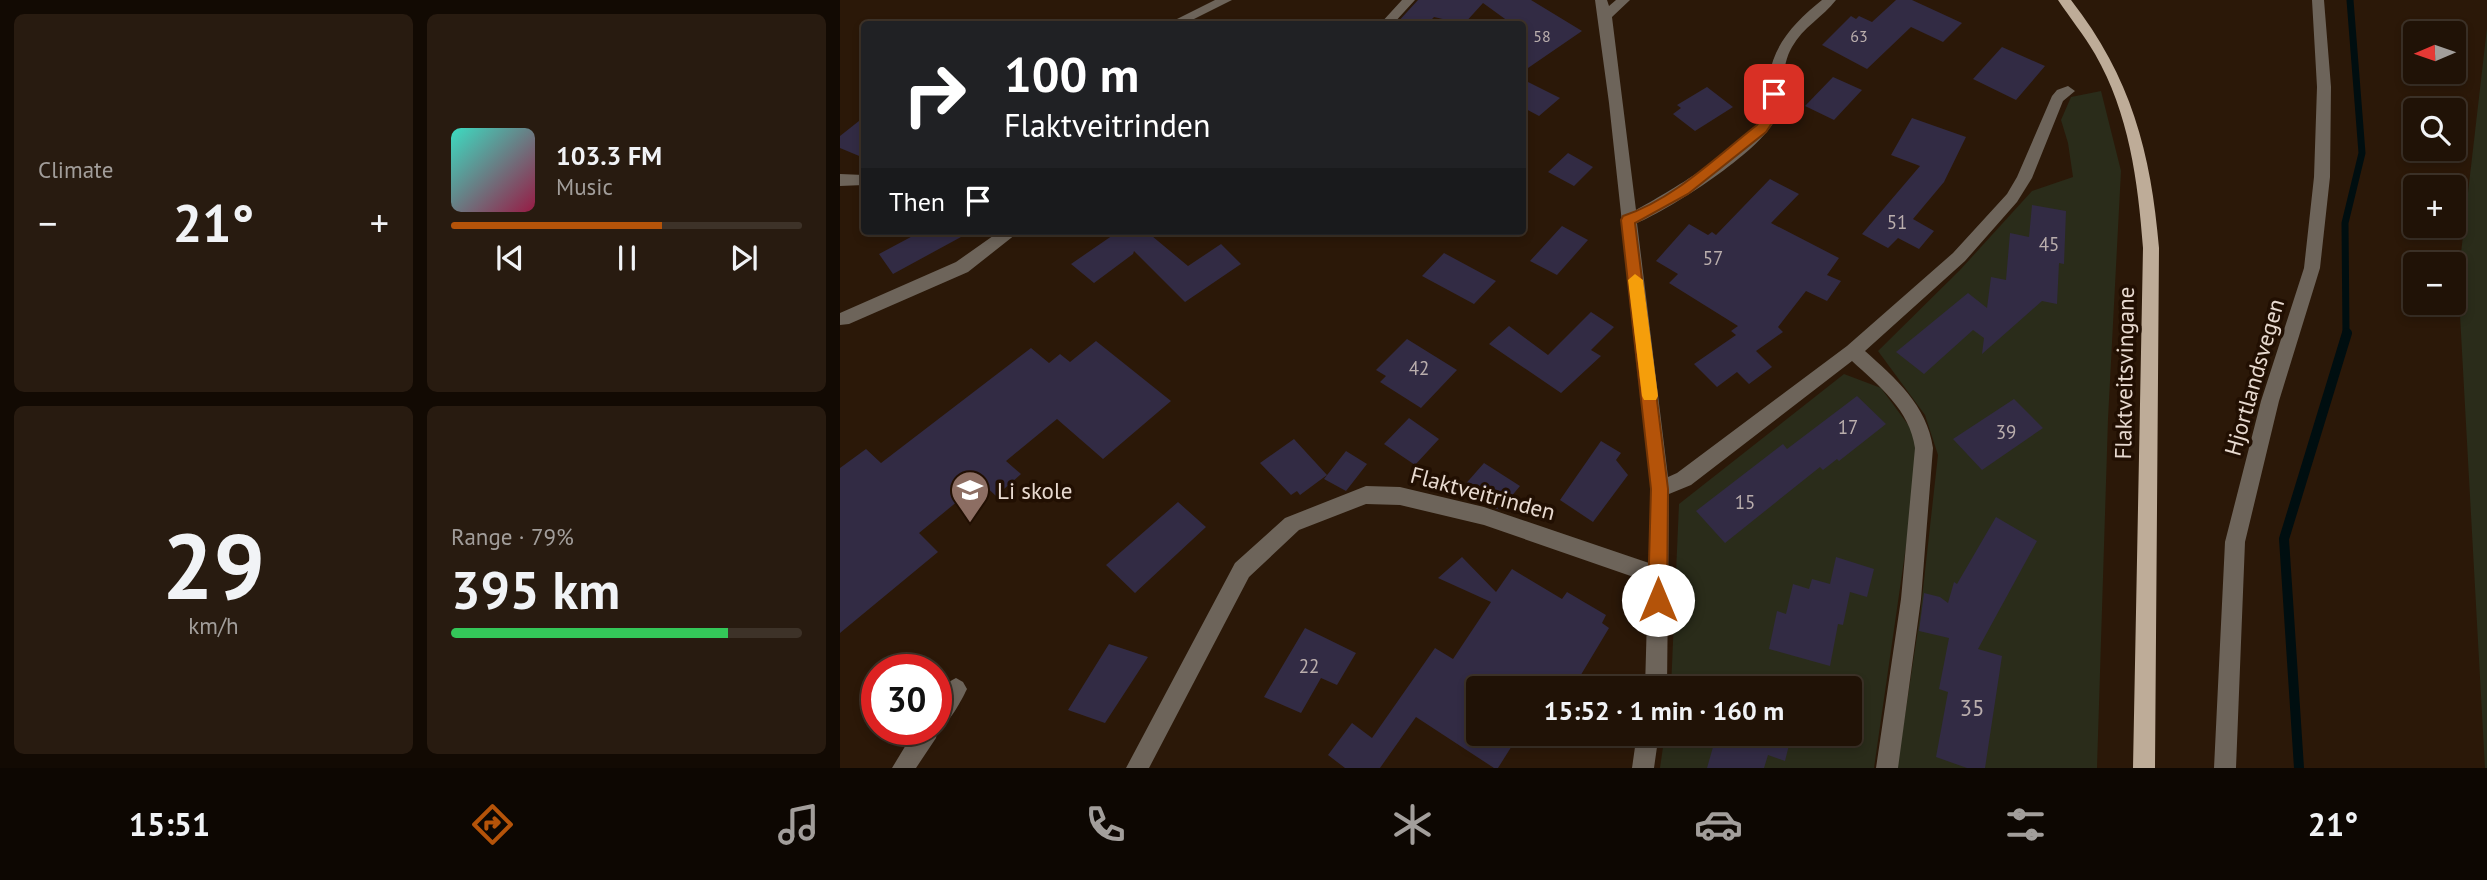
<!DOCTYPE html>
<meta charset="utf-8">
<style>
:root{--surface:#201206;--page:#281b10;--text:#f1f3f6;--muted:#a29e9b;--line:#3d3228;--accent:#b45309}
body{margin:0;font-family:"PT Sans",sans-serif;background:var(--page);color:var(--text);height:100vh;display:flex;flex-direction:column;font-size:26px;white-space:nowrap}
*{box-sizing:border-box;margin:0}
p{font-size:23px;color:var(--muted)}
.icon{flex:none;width:38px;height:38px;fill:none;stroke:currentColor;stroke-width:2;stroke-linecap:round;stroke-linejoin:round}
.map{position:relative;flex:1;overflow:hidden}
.details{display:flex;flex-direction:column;gap:14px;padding:14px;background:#120a03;width:840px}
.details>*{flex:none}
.guide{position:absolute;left:21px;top:21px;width:665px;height:214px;border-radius:7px;box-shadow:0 4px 10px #0003,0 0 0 2px var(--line);background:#202124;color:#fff;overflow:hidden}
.needle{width:46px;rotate:268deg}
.controls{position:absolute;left:1563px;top:21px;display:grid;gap:14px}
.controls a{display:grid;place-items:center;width:63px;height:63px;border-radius:7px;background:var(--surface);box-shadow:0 4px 10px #0003,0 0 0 2px var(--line);font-size:35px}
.speed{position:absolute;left:21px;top:654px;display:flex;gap:14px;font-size:35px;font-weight:700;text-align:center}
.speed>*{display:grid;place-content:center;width:91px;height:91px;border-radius:50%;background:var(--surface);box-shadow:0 4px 10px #0003,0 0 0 2px var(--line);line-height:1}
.speed .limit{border:10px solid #d22;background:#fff;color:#111}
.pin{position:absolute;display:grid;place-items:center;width:60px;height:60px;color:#fff;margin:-30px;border-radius:14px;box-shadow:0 4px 10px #0006}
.me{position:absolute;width:77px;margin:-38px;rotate:0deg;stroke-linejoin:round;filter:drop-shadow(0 0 5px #0008)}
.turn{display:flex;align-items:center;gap:24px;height:147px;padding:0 28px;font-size:32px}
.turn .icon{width:91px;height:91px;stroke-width:2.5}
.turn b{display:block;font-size:49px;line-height:60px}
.then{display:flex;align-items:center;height:66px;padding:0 28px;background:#0003;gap:14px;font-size:26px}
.big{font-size:52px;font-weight:700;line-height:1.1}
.details .widget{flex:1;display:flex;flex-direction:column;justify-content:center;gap:10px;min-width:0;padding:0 24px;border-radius:10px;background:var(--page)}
.details .dial{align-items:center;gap:0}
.dial b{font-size:91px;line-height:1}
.song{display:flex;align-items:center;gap:21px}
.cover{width:84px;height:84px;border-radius:10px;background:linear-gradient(135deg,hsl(170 70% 55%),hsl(340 70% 35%))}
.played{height:7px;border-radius:4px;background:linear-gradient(90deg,var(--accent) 60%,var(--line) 60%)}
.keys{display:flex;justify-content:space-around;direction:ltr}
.heat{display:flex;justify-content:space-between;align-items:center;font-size:38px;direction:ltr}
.charge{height:10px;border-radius:5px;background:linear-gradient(90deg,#34c759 79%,var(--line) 0)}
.details .tiles{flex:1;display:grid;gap:14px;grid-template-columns:repeat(2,1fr)}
.trip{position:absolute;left:626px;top:676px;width:396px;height:70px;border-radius:7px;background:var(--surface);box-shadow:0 4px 10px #0003,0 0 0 2px var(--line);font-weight:700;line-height:70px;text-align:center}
.menu{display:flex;height:112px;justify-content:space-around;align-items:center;background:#0d0702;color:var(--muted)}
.menu .icon{width:49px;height:49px}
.menu .on{color:var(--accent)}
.menu b{font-size:32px;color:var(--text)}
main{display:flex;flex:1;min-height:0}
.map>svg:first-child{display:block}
.green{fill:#2a2c1a}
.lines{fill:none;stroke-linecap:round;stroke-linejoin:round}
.stream-far1{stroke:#000e10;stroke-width:7}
.stream{stroke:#000e10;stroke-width:10}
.building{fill:#322b44}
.minor{fill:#6d645a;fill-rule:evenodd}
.major{fill:#beac98;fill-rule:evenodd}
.route{fill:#b45309;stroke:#753606;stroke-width:2}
.slow{fill:#f59e0b}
.labels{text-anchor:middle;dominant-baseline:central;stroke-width:7;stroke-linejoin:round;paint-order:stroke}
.far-number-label{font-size:16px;fill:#baaead}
.number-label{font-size:19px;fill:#baaead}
.street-label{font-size:23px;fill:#e8dad0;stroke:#210f02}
.poi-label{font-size:23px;fill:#e8dad0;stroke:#210f02;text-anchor:start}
.near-number-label{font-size:23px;fill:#baaead}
</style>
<main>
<section class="details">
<div class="tiles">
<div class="widget"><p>Climate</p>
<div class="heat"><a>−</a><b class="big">21°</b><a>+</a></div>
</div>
<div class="widget">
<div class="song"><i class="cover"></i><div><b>103.3 FM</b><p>Music</p></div></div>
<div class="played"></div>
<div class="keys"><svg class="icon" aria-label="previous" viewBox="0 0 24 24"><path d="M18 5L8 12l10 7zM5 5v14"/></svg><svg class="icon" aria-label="pause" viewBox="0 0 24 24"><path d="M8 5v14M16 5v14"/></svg><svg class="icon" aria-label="next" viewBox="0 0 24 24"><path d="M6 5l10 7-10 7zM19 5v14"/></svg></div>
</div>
<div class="widget dial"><b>29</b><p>km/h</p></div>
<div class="widget"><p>Range · 79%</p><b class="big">395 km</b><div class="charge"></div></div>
</div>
</section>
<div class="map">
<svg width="1647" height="768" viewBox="0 0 1647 768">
<rect width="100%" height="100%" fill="#2b1808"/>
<path class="green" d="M 1647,28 L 1647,768 L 1645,768 L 1618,279 Z
M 1261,91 L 1281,171 L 1268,419 L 1257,768 L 1057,768 L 1080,616 L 1098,455 L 1085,415 L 1038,351 L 1120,270 L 1192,191 L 1233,177 L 1228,143 L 1221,120 L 1231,97 Z
M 1004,374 L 1041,388 L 1075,434 L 1076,477 L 1034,768 L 820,768 L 825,733 L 1010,733 L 1010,688 L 831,688 L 839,504 Z"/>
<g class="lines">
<path class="stream-far1" d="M 1506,334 L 1505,223 L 1522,153 L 1510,0"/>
<path class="stream" d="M 1459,768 L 1444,539 L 1507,333"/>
</g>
<path class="building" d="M 578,0 L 691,0 L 742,31 L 682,72 L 682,24 L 672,24 L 643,3 L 624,24 L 594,17 L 587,24 L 556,24 Z
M 1056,0 L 1072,0 L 1122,23 L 1103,42 L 1071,27 L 1027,69 L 982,45 L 1011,16 L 1016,19 L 1019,16 L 1032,22 Z
M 1162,47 L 1205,66 L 1176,100 L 1133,79 Z
M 993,77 L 1022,90 L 994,120 L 965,106 Z
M 682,79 L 720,98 L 699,116 L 682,107 Z
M 867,87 L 893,107 L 855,131 L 833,114 L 841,108 L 837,105 Z
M 24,117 L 24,158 L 0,148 L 0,136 Z
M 1072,118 L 1126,137 L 1104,182 L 1073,219 L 1094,231 L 1079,249 L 1058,238 L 1048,248 L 1022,234 L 1080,166 L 1051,155 Z
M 728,153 L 753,167 L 734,186 L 708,172 Z
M 930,179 L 959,194 L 931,223 L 999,258 L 987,275 L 1001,281 L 987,301 L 966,291 L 938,327 L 943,332 L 916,351 L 932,367 L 909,384 L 897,372 L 877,387 L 854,364 L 896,335 L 891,331 L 898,326 L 829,283 L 838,274 L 816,261 L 849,224 L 868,235 L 872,232 L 876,235 Z
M 1192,205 L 1226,211 L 1224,264 L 1219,263 L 1217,304 L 1202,301 L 1142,354 L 1144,338 L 1133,330 L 1084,374 L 1056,352 L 1128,293 L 1147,308 L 1151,277 L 1166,280 L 1170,233 L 1189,237 Z
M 722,226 L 748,240 L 717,275 L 690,261 Z
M 82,231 L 132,231 L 53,274 L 39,254 Z
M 274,231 L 306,231 L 348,266 L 381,244 L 401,264 L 345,302 L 294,251 L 293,254 L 254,283 L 231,264 L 276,233 Z
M 604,253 L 656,281 L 634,304 L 582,276 Z
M 751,312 L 774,327 L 751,350 L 761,356 L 721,393 L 649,344 L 669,326 L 708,355 Z
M 567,339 L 617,370 L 581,408 L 540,382 L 546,376 L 536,370 Z
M 256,341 L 331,401 L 263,459 L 217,419 L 166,461 L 181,474 L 156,496 L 141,482 L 79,533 L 98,552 L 0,633 L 0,468 L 26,449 L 41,463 L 191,348 L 209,363 L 220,354 L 230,362 Z
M 1017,396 L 1046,424 L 999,461 L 997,459 L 983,470 L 980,467 L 885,543 L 856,511 L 943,444 L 947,449 Z
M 1174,399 L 1203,428 L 1142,470 L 1113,439 Z
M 569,418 L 599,439 L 575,465 L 544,444 Z
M 454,439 L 487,475 L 460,495 L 457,491 L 451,495 L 420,463 Z
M 761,441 L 781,453 L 776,460 L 788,475 L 753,522 L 720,500 Z
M 506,451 L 527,464 L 506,491 L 484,479 Z
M 644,463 L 680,486 L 660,510 L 647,505 L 622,488 Z
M 338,502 L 366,527 L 295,593 L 266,565 Z
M 1156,517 L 1197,541 L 1138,649 L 1162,656 L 1145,768 L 1127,768 L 1096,757 L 1108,692 L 1099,689 L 1109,638 L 1079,631 L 1084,593 L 1100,597 L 1108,603 L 1114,582 L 1117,584 Z
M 622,557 L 656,592 L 672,569 L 722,599 L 727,592 L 766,615 L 762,623 L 769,628 L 733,688 L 639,688 L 639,733 L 680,733 L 658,768 L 654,768 L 576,717 L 540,768 L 505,768 L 488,755 L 512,723 L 532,738 L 595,648 L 613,659 L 651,602 L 598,578 Z
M 996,557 L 1034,569 L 1027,597 L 1010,592 L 1003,625 L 998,624 L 990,666 L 929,649 L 937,611 L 946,614 L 953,584 L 969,589 L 972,579 L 990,584 Z
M 465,628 L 516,653 L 497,685 L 481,678 L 461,713 L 424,697 Z
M 269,644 L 308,657 L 265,723 L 228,710 Z
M 877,733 L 952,733 L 945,761 L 928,755 L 924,768 L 867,768 Z"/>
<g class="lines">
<path class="minor" d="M 375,0 L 392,0 L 344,24 L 327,24 Z
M 562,0 L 575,0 L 553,24 L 540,24 Z
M 755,0 L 767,0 L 769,6 L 776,0 L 790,0 L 772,17 L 796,210 C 827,193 903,148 921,119 C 928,107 927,91 929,77 C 934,43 956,21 982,0 L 996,0 C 983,17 963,27 952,47 C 939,69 946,97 935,120 C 919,152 831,209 797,223 L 828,477 L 837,473 L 1007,346 L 1113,253 L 1167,194 L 1177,177 L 1212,96 L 1217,90 L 1228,86 L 1235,91 L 1223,101 L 1192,178 L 1177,202 L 1125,261 L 1025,351 C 1055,378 1087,405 1093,448 L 1081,599 L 1058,768 L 1036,768 L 1061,599 L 1075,448 C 1070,410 1039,386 1012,361 L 851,485 L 829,494 L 827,688 L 805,688 L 808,582 L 644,525 L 560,505 L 526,504 L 459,530 L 409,577 L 309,768 L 286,768 L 395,563 L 445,518 L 526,486 L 560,487 L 644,507 L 809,563 L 811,489 L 769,103 Z
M 1472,0 L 1484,0 L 1491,87 L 1490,177 L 1480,268 L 1439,401 L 1405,542 L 1396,768 L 1374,768 L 1385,542 L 1421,401 L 1464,268 L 1474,177 L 1477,87 Z
M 0,174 L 24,175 L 24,185 L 0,186 Z
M 160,231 L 180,231 L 128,272 L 9,324 L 0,325 L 0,313 L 116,262 Z
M 116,678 L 123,682 L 127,689 C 121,701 110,723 98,728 L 96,738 L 76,768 L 52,768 L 75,730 L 96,730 C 96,710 94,688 116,678 Z
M 797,733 L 819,733 L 814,768 L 792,768 Z"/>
<path class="major" d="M 1218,0 L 1231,0 C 1291,77 1311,152 1319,248 L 1315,768 L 1293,768 L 1303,248 C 1298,181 1289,113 1255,54 C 1244,35 1230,18 1218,0 Z"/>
</g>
<path class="route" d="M 934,89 L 940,94 L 934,120 L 926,132 L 848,194 L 795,223 L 828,489 L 827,600 L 824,606 L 818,609 L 811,606 L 808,600 L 811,489 L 781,220 L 783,216 C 833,200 876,157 917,125 L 921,119 L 927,94 Z"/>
<path class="slow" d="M 795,274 L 803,280 L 818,396 L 816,400 L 804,400 L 802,396 L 788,280 Z"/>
<defs>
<symbol id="school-pin" viewBox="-11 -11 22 30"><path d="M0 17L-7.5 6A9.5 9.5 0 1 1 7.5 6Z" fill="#8d6e63" stroke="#210f02"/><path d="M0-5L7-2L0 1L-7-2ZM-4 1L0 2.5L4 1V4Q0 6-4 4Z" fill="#fff"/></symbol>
</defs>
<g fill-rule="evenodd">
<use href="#school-pin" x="108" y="468" width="44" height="60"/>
</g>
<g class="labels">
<g class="far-number-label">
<text x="702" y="36">58</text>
<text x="1019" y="36">63</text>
</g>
<g class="number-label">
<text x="1057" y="222">51</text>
<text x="1209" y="244">45</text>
<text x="873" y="258">57</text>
<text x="579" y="368">42</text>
<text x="1008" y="427">17</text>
<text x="1166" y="432">39</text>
<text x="905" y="502">15</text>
<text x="469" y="666">22</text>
</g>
<g class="street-label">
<text transform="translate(1284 373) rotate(-89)">Flaktveitsvingane</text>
<text transform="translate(1414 377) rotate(-74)">Hjortlandsvegen</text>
<text transform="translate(643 493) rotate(15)">Flaktveitrinden</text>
</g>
<g class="poi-label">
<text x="157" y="490">Li skole</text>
</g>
<g class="near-number-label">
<text x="1132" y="707">35</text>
</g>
</g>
</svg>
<div class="controls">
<a><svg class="needle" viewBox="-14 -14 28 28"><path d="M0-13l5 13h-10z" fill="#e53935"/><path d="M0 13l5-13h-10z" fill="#a29e9b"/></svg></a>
<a><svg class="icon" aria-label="search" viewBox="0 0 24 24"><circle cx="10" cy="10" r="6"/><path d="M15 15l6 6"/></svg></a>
<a>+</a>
<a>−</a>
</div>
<div class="speed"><div class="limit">30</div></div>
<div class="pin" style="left:934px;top:94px;background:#d93025"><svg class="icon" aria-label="arrive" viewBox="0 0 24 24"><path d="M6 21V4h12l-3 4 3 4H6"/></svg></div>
<svg class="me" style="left:818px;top:600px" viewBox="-20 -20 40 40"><circle r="19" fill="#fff"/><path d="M0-13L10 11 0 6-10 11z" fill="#b45309"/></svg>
<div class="trip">15:52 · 1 min · 160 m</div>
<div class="guide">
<div class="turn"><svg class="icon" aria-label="right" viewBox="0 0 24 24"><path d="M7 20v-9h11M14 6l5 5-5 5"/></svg><div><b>100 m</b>Flaktveitrinden</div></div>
<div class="then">Then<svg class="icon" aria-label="arrive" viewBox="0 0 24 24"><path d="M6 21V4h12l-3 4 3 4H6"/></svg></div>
</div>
</div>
</main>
<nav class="menu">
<b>15:51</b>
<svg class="icon on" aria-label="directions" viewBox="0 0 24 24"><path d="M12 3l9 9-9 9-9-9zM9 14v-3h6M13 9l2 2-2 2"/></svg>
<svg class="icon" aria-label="music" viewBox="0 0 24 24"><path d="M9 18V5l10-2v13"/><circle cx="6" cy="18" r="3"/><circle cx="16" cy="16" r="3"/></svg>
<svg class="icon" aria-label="phone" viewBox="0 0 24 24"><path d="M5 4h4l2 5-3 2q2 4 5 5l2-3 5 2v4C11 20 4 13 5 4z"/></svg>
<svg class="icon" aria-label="climate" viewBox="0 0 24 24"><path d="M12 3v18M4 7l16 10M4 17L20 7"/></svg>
<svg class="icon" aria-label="car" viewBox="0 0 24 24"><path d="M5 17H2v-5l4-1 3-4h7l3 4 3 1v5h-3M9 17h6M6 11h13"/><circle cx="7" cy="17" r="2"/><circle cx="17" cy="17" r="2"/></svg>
<svg class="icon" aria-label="filters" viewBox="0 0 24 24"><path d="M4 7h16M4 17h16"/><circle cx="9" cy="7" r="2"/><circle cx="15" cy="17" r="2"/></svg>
<b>21°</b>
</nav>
